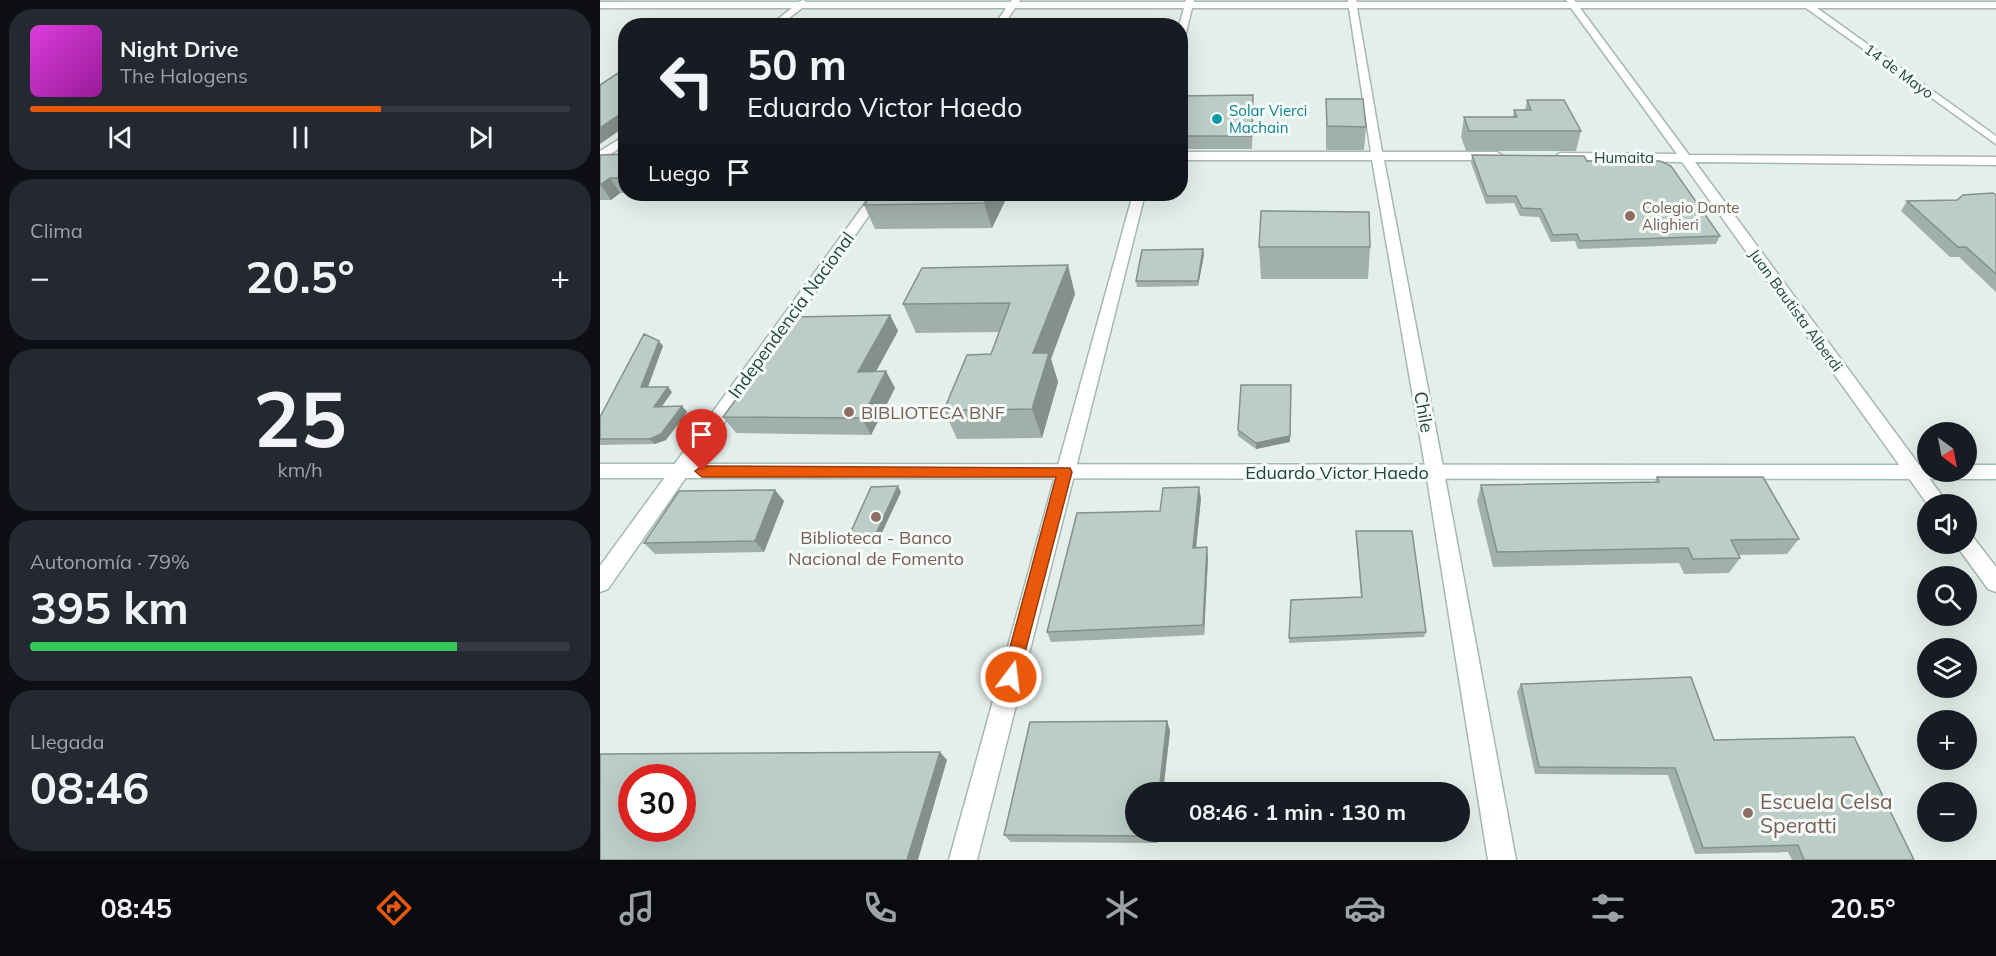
<!DOCTYPE html>
<html lang="es">
<meta charset="utf-8">
<style>
:root{--surface:#171b24;--page:#242831;--text:#f1f3f6;--muted:#9ea1a6;--line:#363941;--accent:#ea580c}
body{margin:0;font-family:Mulish,sans-serif;background:var(--page);color:var(--text);height:100vh;display:flex;flex-direction:column;font-size:22px;white-space:nowrap}
*{box-sizing:border-box;margin:0}
p{font-size:20px;color:var(--muted)}
.icon{flex:none;width:33px;height:33px;fill:none;stroke:currentColor;stroke-width:2;stroke-linecap:round;stroke-linejoin:round}
.map{position:relative;flex:1;overflow:hidden}
.drawer{display:flex;flex-direction:column;gap:9px;padding:9px;background:#0d0f14;width:600px}
.drawer>*{flex:none}
.top-card{position:absolute;left:18px;top:18px;width:570px;height:183px;border-radius:24px;box-shadow:0 6px 24px #0002;background:#171b24;color:var(--text);overflow:hidden}
.needle{width:39px;rotate:148deg}
.controls{position:absolute;left:1317px;top:422px;display:grid;gap:12px}
.controls a{display:grid;place-items:center;width:60px;height:60px;border-radius:50%;background:var(--surface);box-shadow:0 6px 24px #0002;font-size:30px}
.speed{position:absolute;left:18px;top:764px;display:flex;gap:12px;font-size:30px;font-weight:700;text-align:center}
.speed>*{display:grid;place-content:center;width:78px;height:78px;border-radius:50%;background:var(--surface);box-shadow:0 6px 24px #0002;line-height:1}
.speed .limit{border:9px solid #d22;background:#fff;color:#111}
.pin{position:absolute;display:grid;place-items:center;width:51px;height:51px;color:#fff;margin:-62px -26px;border-radius:50% 50% 50% 0;rotate:-45deg;box-shadow:0 0 6px #0007}
.pin .icon{rotate:45deg}
.me{position:absolute;width:66px;margin:-33px;rotate:15deg;stroke-linejoin:round;filter:drop-shadow(0 0 4px #0008)}
.turn{display:flex;align-items:center;gap:21px;height:126px;padding:0 30px;font-size:27px}
.turn .icon{width:78px;height:78px;stroke-width:2.5}
.turn b{display:block;font-size:42px;line-height:51px}
.then{display:flex;align-items:center;height:57px;padding:0 30px;background:#0003;gap:12px;font-size:22px}
.big{font-size:45px;font-weight:700;line-height:1.1}
.drawer .tile{flex:1;display:flex;flex-direction:column;justify-content:center;gap:9px;min-width:0;padding:0 21px;border-radius:24px;background:var(--page)}
.drawer .dial{align-items:center;gap:0}
.dial b{font-size:78px;line-height:1}
.song{display:flex;align-items:center;gap:18px}
.cover{width:72px;height:72px;border-radius:9px;background:linear-gradient(135deg,hsl(300 70% 55%),hsl(300 70% 35%))}
.played{height:6px;border-radius:3px;background:linear-gradient(90deg,var(--accent) 65%,var(--line) 65%)}
.keys{display:flex;justify-content:space-around;direction:ltr}
.heat{display:flex;justify-content:space-between;align-items:center;font-size:33px;direction:ltr}
.charge{height:9px;border-radius:4px;background:linear-gradient(90deg,#34c759 79%,var(--line) 0)}
.trip{position:absolute;left:525px;top:782px;width:345px;height:60px;border-radius:30px;background:var(--surface);box-shadow:0 6px 24px #0002;font-weight:700;line-height:60px;text-align:center}
.menu{display:flex;height:96px;justify-content:space-around;align-items:center;background:#090b0e;color:var(--muted)}
.menu .icon{width:42px;height:42px}
.menu .on{color:var(--accent)}
.menu b{font-size:27px;color:var(--text)}
main{display:flex;flex:1;min-height:0}
.map>svg:first-child{display:block}
.lines{fill:none;stroke-linecap:round;stroke-linejoin:round}
.street-casing{stroke:#a6b8b3;stroke-width:3}
.secondary-casing{stroke:#a1bcb4;stroke-width:3}
.street{fill:#fff;fill-rule:evenodd}
.secondary{fill:#fff;fill-rule:evenodd}
.wall{fill:#a2b0ab}
.shaded-wall{fill:#84908b}
.building{fill:#bccdc7;stroke:#84908b;stroke-width:1.5;fill-rule:evenodd}
.route{fill:#ea580c;stroke:#983908;stroke-width:1.5}
.culture-dot{fill:#0f9aa8;stroke:#f5fbf8;stroke-width:2}
.education-dot{fill:#8d6e63;stroke:#f5fbf8;stroke-width:2}
.labels{text-anchor:middle;dominant-baseline:central;stroke-width:6;stroke-linejoin:round;paint-order:stroke}
.far-street-label{font-size:15px;fill:#21443c;stroke:#f5fbf8}
.far-culture-label{font-size:15px;fill:#0d838f;stroke:#f5fbf8;text-anchor:start}
.far-education-label{font-size:15px;fill:#785e54;stroke:#f5fbf8;text-anchor:start}
.street-label{font-size:18px;fill:#21443c;stroke:#f5fbf8}
.education-label{font-size:18px;fill:#785e54;stroke:#f5fbf8;text-anchor:start}
.near-education-label{font-size:21px;fill:#785e54;stroke:#f5fbf8;text-anchor:start}
</style>
<main>
<section class="drawer">
<div class="tile">
<div class="song"><i class="cover"></i><div><b>Night Drive</b><p>The Halogens</p></div></div>
<div class="played"></div>
<div class="keys"><svg class="icon" aria-label="previous" viewBox="0 0 24 24"><path d="M18 5L8 12l10 7zM5 5v14"/></svg><svg class="icon" aria-label="pause" viewBox="0 0 24 24"><path d="M8 5v14M16 5v14"/></svg><svg class="icon" aria-label="next" viewBox="0 0 24 24"><path d="M6 5l10 7-10 7zM19 5v14"/></svg></div>
</div>
<div class="tile"><p>Clima</p>
<div class="heat"><a>−</a><b class="big">20.5°</b><a>+</a></div>
</div>
<div class="tile dial"><b>25</b><p>km/h</p></div>
<div class="tile"><p>Autonomía · 79%</p><b class="big">395 km</b><div class="charge"></div></div>
<div class="tile"><p>Llegada</p><b class="big">08:46</b></div>
</section>
<div class="map">
<svg width="1396" height="860" viewBox="0 0 1396 860">
<rect width="100%" height="100%" fill="#e4efeb"/>
<g class="lines">
<defs>
<path id="street" d="M 203,0 L 207,2 L 410,2 L 412,0 L 420,0 L 419,2 L 585,2 L 586,0 L 594,0 L 594,2 L 748,2 L 748,0 L 756,0 L 757,2 L 968,2 L 966,0 L 974,0 L 976,2 L 1396,2 L 1396,8 L 1217,8 L 1396,136 L 1396,144 L 1206,8 L 980,8 L 1089,155 L 1396,157 L 1396,165 L 1095,162 L 1348,504 L 1328,505 L 1082,162 L 956,160 L 954,157 L 960,153 L 1077,154 L 971,8 L 757,8 L 782,152 L 897,152 L 903,156 L 897,160 L 784,160 L 844,472 L 916,860 L 888,860 L 826,472 L 772,160 L 580,160 L 580,152 L 771,152 L 749,8 L 592,8 L 585,37 L 580,40 L 580,26 L 579,26 L 584,8 L 415,8 L 403,26 L 394,26 L 406,8 L 202,8 L 179,26 L 169,26 L 192,8 L 0,8 L 0,2 L 198,2 Z
M 26,135 L 26,144 L 0,161 L 0,151 Z
M 272,194 L 284,194 L 8,589 L 0,592 L 0,566 Z
M 533,194 L 545,194 L 377,860 L 349,860 Z
M 1366,535 L 1373,537 L 1396,567 L 1396,592 L 1388,589 L 1359,549 L 1356,543 L 1366,543 Z"/>
<path id="secondary" d="M 0,464 L 1328,465 L 1328,471 L 1366,471 L 1366,465 L 1396,465 L 1396,479 L 0,478 Z"/>
</defs>
<use href="#street" class="street-casing"/>
<use href="#secondary" class="secondary-casing"/>
<use href="#street" class="street"/>
<use href="#secondary" class="secondary"/>
</g>
<path class="wall" d="M 580,96 L 653,108 L 652,149 L 580,149 Z
M 726,99 L 766,127 L 764,150 L 726,150 Z
M 927,100 L 981,131 L 976,151 L 866,151 L 861,137 L 864,117 L 913,117 L 914,110 L 925,110 Z
M 26,154 L 26,193 L 20,193 L 11,200 L 0,200 L 0,155 Z
M 872,155 L 987,161 L 1120,236 L 1116,244 L 978,249 L 975,241 L 951,242 L 939,217 L 920,216 L 914,203 L 886,204 L 871,163 Z
M 1396,195 L 1396,292 L 1359,257 L 1350,257 L 1301,211 L 1307,201 L 1357,200 Z
M 405,201 L 392,228 L 275,229 L 264,205 Z
M 659,247 L 770,247 L 768,279 L 661,279 Z
M 603,249 L 604,255 L 598,286 L 537,287 L 536,281 Z
M 475,294 L 451,359 L 458,382 L 442,438 L 357,439 L 344,410 L 391,354 L 399,332 L 316,333 L 303,304 Z
M 290,315 L 298,331 L 276,371 L 295,388 L 271,435 L 136,433 L 123,417 Z
M 63,346 L 48,387 L 72,392 L 62,406 L 82,406 L 87,412 L 66,440 L 55,444 L 0,445 L 0,417 Z
M 638,430 L 690,442 L 656,449 L 638,436 Z
M 1057,477 L 1199,539 L 1187,554 L 1139,555 L 1140,558 L 1129,573 L 1084,574 L 1079,563 L 893,567 L 877,501 L 881,485 L 1055,482 Z
M 301,492 L 278,541 L 253,541 L 249,536 Z
M 601,498 L 596,548 L 608,558 L 604,635 L 451,642 L 447,632 L 560,511 Z
M 184,501 L 164,552 L 55,554 L 44,543 Z
M 756,531 L 826,632 L 824,637 L 689,643 L 691,600 L 761,597 L 756,537 Z
M 921,684 L 1114,740 L 1314,860 L 1192,860 L 1188,852 L 1095,854 L 1068,775 L 935,774 L 917,692 Z
M 567,721 L 570,731 L 563,792 L 536,792 L 558,831 L 557,843 L 411,842 L 404,835 Z"/>
<path class="shaded-wall" d="M 26,110 L 26,126 L 0,144 L 0,128 Z
M 10,178 L 20,193 L 11,200 L 1,185 Z
M 389,194 L 403,194 L 405,201 L 392,228 L 384,203 Z
M 603,249 L 604,255 L 598,286 L 598,281 Z
M 468,265 L 475,294 L 451,359 L 458,382 L 442,438 L 432,409 L 433,353 Z
M 290,315 L 298,331 L 267,388 L 258,372 Z
M 59,341 L 63,346 L 46,392 L 41,387 Z
M 286,371 L 295,388 L 271,435 L 262,418 Z
M 691,385 L 690,442 L 656,449 L 656,443 Z
M 68,387 L 72,392 L 58,412 L 54,407 Z
M 82,406 L 87,412 L 66,440 L 55,444 L 50,439 Z
M 298,486 L 301,492 L 278,541 L 275,536 Z
M 599,487 L 601,498 L 595,558 L 593,548 Z
M 175,490 L 184,501 L 164,552 L 155,541 Z
M 607,547 L 608,558 L 604,635 L 603,625 Z
M 567,721 L 570,731 L 563,792 L 559,792 Z
M 340,752 L 347,760 L 318,860 L 307,860 Z
M 554,831 L 558,831 L 557,843 L 554,836 Z"/>
<path class="building" d="M 26,68 L 26,110 L 0,128 L 0,85 Z
M 653,95 L 652,136 L 580,136 L 580,96 Z
M 726,99 L 763,99 L 766,127 L 727,126 Z
M 927,100 L 964,100 L 981,131 L 869,131 L 864,117 L 917,117 L 914,110 L 931,110 Z
M 26,154 L 26,178 L 10,178 L 0,185 L 0,155 Z
M 872,155 L 984,156 L 987,161 L 1060,161 L 1071,166 L 1120,236 L 980,241 L 977,234 L 953,235 L 941,209 L 922,208 L 916,196 L 887,196 Z
M 1393,193 L 1396,195 L 1396,274 L 1366,247 L 1358,247 L 1307,201 L 1357,200 L 1363,195 Z
M 272,194 L 389,194 L 384,203 L 264,205 Z
M 661,211 L 769,212 L 770,247 L 659,247 Z
M 603,249 L 598,281 L 536,281 L 542,250 Z
M 468,265 L 433,353 L 449,353 L 432,409 L 344,410 L 367,355 L 391,354 L 410,303 L 303,304 L 322,268 Z
M 290,315 L 258,372 L 286,371 L 262,418 L 123,417 L 196,317 Z
M 44,334 L 59,341 L 41,387 L 68,387 L 54,407 L 82,406 L 61,434 L 50,439 L 0,439 L 0,417 Z
M 641,385 L 691,385 L 690,436 L 656,443 L 638,430 Z
M 1057,477 L 1163,477 L 1199,539 L 1131,540 L 1140,558 L 1093,559 L 1088,548 L 897,552 L 881,485 L 1059,482 Z
M 298,486 L 275,536 L 249,536 L 271,487 Z
M 599,487 L 593,548 L 607,547 L 603,625 L 447,632 L 477,513 L 560,511 L 563,488 Z
M 175,490 L 155,541 L 44,543 L 79,491 Z
M 756,531 L 812,531 L 826,632 L 689,638 L 691,600 L 762,597 Z
M 1091,677 L 1114,740 L 1254,737 L 1314,860 L 1204,860 L 1198,845 L 1103,848 L 1075,768 L 939,767 L 921,684 Z
M 567,721 L 559,792 L 536,792 L 536,831 L 554,831 L 554,836 L 404,835 L 430,722 Z
M 340,752 L 307,860 L 0,860 L 0,754 ZM 32,777 L 82,777 L 82,828 L 32,828 Z"/>
<path class="route" d="M 102,466 L 470,468 L 472,472 L 417,683 L 411,686 L 405,683 L 402,677 L 456,477 L 102,477 L 95,471 Z"/>
<circle class="culture-dot" cx="617" cy="119" r="6"/>
<g class="education-dot">
<circle cx="1030" cy="216" r="6"/>
<circle cx="249" cy="412" r="6"/>
<circle cx="276" cy="517" r="6"/>
<circle cx="1148" cy="813" r="6"/>
</g>
<g class="labels">
<g class="far-street-label">
<text transform="translate(1299 71) rotate(36)">14 de Mayo</text>
<text x="1024" y="157">Humaita</text>
<text transform="translate(1196 310) rotate(54)">Juan Bautista Alberdi</text>
</g>
<g class="far-culture-label">
<text x="629" y="110">Solar Vierci<tspan x="629" dy="17">Machain</tspan></text>
</g>
<g class="far-education-label">
<text x="1042" y="207">Colegio Dante<tspan x="1042" dy="17">Alighieri</tspan></text>
</g>
<g class="street-label">
<text transform="translate(191 315) rotate(-54)">Independencia Nacional</text>
<text transform="translate(824 412) rotate(80)">Chile</text>
<text x="737" y="472">Eduardo Victor Haedo</text>
</g>
<g class="education-label">
<text x="261" y="412">BIBLIOTECA BNF</text>
<text x="276" y="537" text-anchor="middle">Biblioteca - Banco<tspan x="276" dy="21">Nacional de Fomento</tspan></text>
</g>
<g class="near-education-label">
<text x="1160" y="801">Escuela Celsa<tspan x="1160" dy="24">Speratti</tspan></text>
</g>
</g>
</svg>
<div class="controls">
<a><svg class="needle" viewBox="-14 -14 28 28"><path d="M0-13l5 13h-10z" fill="#e53935"/><path d="M0 13l5-13h-10z" fill="#9ea1a6"/></svg></a>
<a><svg class="icon" aria-label="sound" viewBox="0 0 24 24"><path d="M4 9h4l5-4v14l-5-4H4zM17 9q2 3 0 6"/></svg></a>
<a><svg class="icon" aria-label="search" viewBox="0 0 24 24"><circle cx="10" cy="10" r="6"/><path d="M15 15l6 6"/></svg></a>
<a><svg class="icon" aria-label="layers" viewBox="0 0 24 24"><path d="M12 4l9 5-9 5-9-5zM3 14l9 5 9-5"/></svg></a>
<a>+</a>
<a>−</a>
</div>
<div class="speed"><div class="limit">30</div></div>
<div class="pin" style="left:102px;top:471px;background:#d93025"><svg class="icon" aria-label="arrive" viewBox="0 0 24 24"><path d="M6 21V4h12l-3 4 3 4H6"/></svg></div>
<svg class="me" style="left:411px;top:677px" viewBox="-20 -20 40 40"><circle r="17" fill="#ea580c" stroke="#fff" stroke-width="3"/><path d="M0-11L8 9 0 5-8 9z" fill="#fff"/></svg>
<div class="trip">08:46 · 1 min · 130 m</div>
<div class="top-card">
<div class="turn"><svg class="icon" aria-label="left" viewBox="0 0 24 24"><path d="M17 20v-9H6M10 6l-5 5 5 5"/></svg><div><b>50 m</b>Eduardo Victor Haedo</div></div>
<div class="then">Luego<svg class="icon" aria-label="arrive" viewBox="0 0 24 24"><path d="M6 21V4h12l-3 4 3 4H6"/></svg></div>
</div>
</div>
</main>
<nav class="menu">
<b>08:45</b>
<svg class="icon on" aria-label="directions" viewBox="0 0 24 24"><path d="M12 3l9 9-9 9-9-9zM9 14v-3h6M13 9l2 2-2 2"/></svg>
<svg class="icon" aria-label="music" viewBox="0 0 24 24"><path d="M9 18V5l10-2v13"/><circle cx="6" cy="18" r="3"/><circle cx="16" cy="16" r="3"/></svg>
<svg class="icon" aria-label="phone" viewBox="0 0 24 24"><path d="M5 4h4l2 5-3 2q2 4 5 5l2-3 5 2v4C11 20 4 13 5 4z"/></svg>
<svg class="icon" aria-label="climate" viewBox="0 0 24 24"><path d="M12 3v18M4 7l16 10M4 17L20 7"/></svg>
<svg class="icon" aria-label="car" viewBox="0 0 24 24"><path d="M5 17H2v-5l4-1 3-4h7l3 4 3 1v5h-3M9 17h6M6 11h13"/><circle cx="7" cy="17" r="2"/><circle cx="17" cy="17" r="2"/></svg>
<svg class="icon" aria-label="filters" viewBox="0 0 24 24"><path d="M4 7h16M4 17h16"/><circle cx="9" cy="7" r="2"/><circle cx="15" cy="17" r="2"/></svg>
<b>20.5°</b>
</nav>
